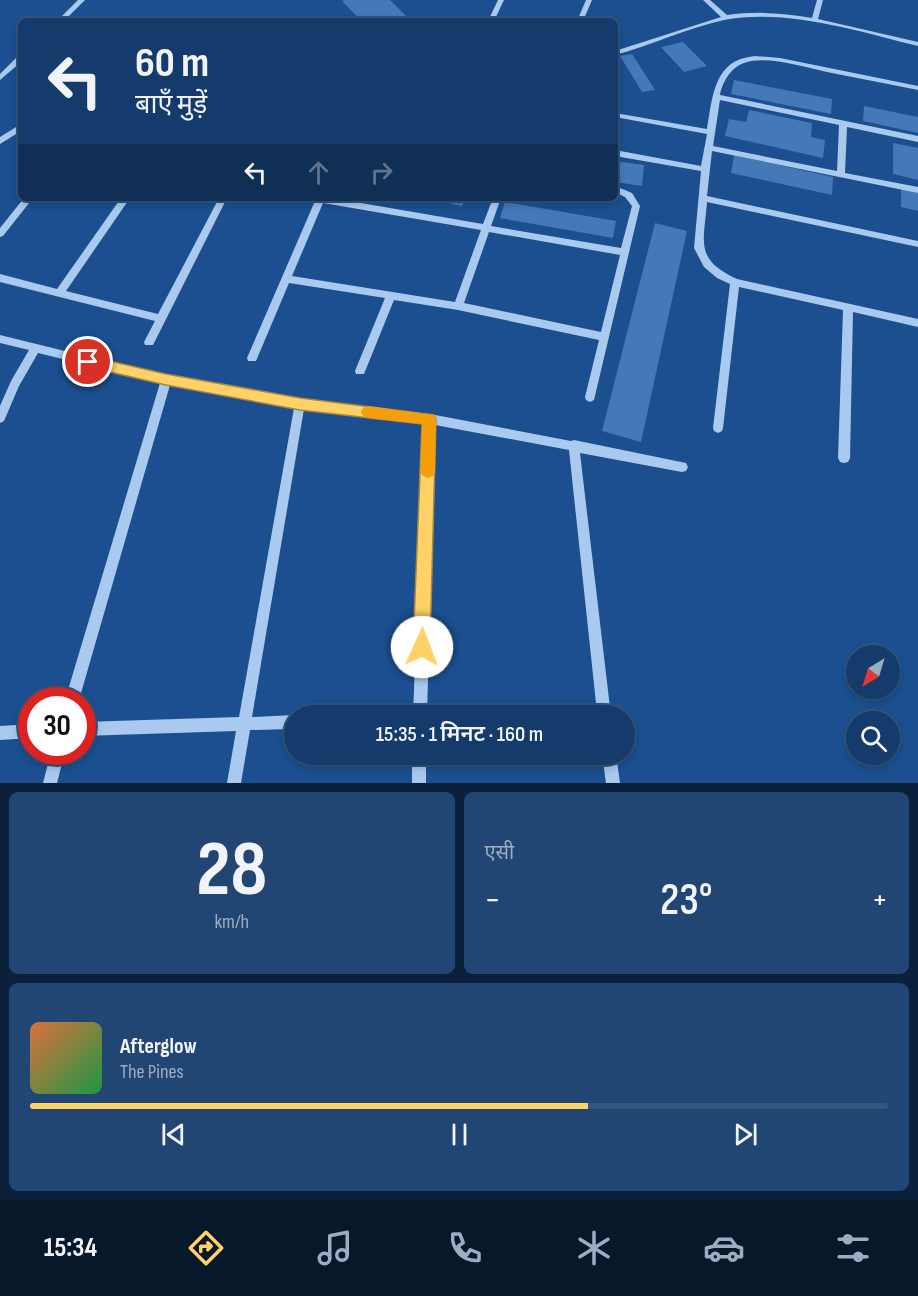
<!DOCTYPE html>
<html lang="hi">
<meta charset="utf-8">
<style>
:root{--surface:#143b6b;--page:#214673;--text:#f1f3f6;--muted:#9dadc1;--line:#33557e;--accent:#ffd166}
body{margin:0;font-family:"Sofia Sans Condensed","Noto Sans Devanagari",sans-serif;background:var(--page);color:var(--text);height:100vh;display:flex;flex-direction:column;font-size:22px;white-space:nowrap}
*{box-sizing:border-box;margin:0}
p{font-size:20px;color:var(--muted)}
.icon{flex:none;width:33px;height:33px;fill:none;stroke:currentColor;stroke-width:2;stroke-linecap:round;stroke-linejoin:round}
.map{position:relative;height:783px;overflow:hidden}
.side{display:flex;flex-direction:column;gap:9px;padding:9px;background:#0b203b;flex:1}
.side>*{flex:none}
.banner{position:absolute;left:18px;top:18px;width:600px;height:183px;border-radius:9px;box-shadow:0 3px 9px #0003,0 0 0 2px var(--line);background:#143b6b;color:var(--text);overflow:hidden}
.needle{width:39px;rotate:218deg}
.fabs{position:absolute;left:846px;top:645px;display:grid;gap:12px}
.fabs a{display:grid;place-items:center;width:54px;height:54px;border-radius:50%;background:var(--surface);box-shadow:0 3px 9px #0003,0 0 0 2px var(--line);font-size:30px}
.speed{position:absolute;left:18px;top:687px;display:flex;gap:12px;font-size:30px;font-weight:700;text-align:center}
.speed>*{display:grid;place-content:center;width:78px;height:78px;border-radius:50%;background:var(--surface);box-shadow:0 3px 9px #0003,0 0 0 2px var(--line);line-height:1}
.speed .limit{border:9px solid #d22;background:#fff;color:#111}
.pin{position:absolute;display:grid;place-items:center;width:51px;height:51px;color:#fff;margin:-26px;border:3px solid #fff;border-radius:50%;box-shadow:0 2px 6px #0007}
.me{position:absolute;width:66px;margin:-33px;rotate:2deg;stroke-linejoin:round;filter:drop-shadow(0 0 4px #0008)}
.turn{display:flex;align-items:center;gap:21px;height:126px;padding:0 18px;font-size:27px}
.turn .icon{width:78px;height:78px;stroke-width:2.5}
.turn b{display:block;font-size:42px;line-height:51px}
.lanes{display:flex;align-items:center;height:57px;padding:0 18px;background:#0003;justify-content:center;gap:30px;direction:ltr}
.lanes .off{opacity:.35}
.big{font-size:45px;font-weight:600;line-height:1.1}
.side .tile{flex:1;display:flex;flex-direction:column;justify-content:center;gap:9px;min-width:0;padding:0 21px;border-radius:9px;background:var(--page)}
.side .dial{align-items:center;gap:0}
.dial b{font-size:78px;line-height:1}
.song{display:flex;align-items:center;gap:18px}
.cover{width:72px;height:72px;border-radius:9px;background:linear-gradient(135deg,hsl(20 70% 55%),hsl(140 70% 35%))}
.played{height:6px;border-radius:3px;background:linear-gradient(90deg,var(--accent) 65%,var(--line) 65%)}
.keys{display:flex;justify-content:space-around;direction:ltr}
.heat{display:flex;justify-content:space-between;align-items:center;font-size:33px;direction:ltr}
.side .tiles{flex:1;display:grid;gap:9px;grid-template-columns:1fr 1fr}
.tile:last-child{grid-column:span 2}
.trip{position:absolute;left:284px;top:705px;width:351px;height:60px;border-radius:30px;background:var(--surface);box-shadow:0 3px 9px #0003,0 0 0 2px var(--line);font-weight:600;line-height:60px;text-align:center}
.tabs{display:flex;height:96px;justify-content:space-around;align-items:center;background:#08182b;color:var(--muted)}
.tabs .icon{width:42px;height:42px}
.tabs .selected{color:var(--accent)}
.tabs b{font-size:27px;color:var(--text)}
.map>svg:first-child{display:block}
.building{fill:#4478b7}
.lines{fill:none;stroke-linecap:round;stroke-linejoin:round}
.minor{fill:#a9c9ee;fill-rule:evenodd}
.route{fill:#ffd166;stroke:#a68842;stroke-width:1.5}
.slow{fill:#f59e0b}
</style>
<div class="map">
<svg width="918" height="783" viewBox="0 0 918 783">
<rect width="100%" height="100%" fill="#1b4f8f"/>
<path class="building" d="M 345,0 L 390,0 L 411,21 L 361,21 L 342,1 Z
M 683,42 L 707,66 L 684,72 L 661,47 Z
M 632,54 L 655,90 L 642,92 L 620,56 Z
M 734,80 L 832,99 L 831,114 L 731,94 Z
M 864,106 L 918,117 L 918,133 L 863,121 Z
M 749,110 L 812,123 L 811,137 L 825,140 L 823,158 L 725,136 L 729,119 L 746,122 Z
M 893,143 L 918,148 L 918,180 L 893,174 Z
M 734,155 L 833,177 L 832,195 L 731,173 Z
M 615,161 L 644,165 L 642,186 L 615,182 Z
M 901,187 L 918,191 L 918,211 L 901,207 Z
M 426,198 L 465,198 L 462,206 Z
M 505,202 L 616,221 L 613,238 L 500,218 Z
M 655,223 L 687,231 L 641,442 L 602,431 Z"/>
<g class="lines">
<path class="minor" d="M 78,0 L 85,0 L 64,21 L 57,21 Z
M 498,0 L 504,0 L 494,21 L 488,21 Z
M 586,0 L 592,0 L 583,21 L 577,21 Z
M 703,0 L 710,0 L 727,15 C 756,11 783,13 812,18 L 817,0 L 823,0 L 818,19 L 918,42 L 918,46 C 858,31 785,8 724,20 C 687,28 652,45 615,55 L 615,51 L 721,17 Z
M 18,56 L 21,56 L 21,62 L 0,80 L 0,74 Z
M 755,56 L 780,58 L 918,86 L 918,90 C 888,84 857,78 827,72 C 803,67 767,55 744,63 C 731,67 722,83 720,95 L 918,136 L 918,142 L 847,127 L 845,173 L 918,187 L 918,193 L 712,151 L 707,196 L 918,241 L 918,247 L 707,202 C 704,243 694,259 737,279 L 918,319 L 918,327 L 853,312 L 850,458 L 848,462 L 844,463 L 840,462 L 838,458 L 843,310 L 739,287 L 723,428 L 722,431 L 718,433 L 714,431 L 713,428 L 730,284 L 717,278 L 704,267 L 694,248 L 701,171 L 615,156 L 615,150 L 701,166 L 707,134 L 615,117 L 615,113 L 707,129 C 711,106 713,72 736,61 C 742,58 749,57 755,56 ZM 720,100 L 839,125 L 837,171 L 713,146 Z
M 21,124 L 21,131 L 0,144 L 0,137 Z
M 615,186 L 632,193 L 640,206 L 594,400 L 590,402 L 586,400 L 585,397 L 599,340 L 458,310 L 394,300 L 364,374 L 356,374 L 355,371 L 385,298 L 289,283 L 256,361 L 248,361 L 247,358 L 315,201 L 311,198 L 332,198 L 483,224 L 493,198 L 501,198 L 491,226 L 621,248 L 632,206 L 625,197 L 615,192 ZM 323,203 L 481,230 L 455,302 L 292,276 ZM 489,232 L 620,255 L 601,332 L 464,303 Z
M 24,198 L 33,198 L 3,236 L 0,237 L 0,228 Z
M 121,198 L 130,198 L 66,291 L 158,314 L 219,198 L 227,198 L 153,345 L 145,345 L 144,342 L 155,321 L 0,282 L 0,274 L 57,289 Z
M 0,335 L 166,376 L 300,399 L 430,414 L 571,441 L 574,440 L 686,463 L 688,467 L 686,471 L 682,472 L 580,453 L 611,716 L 458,716 L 460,711 L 465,709 L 596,703 L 569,450 L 435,425 L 427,716 L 413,716 L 424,423 L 304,409 L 252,717 L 294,715 L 294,729 L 250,730 L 241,783 L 227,783 L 236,731 L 82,736 L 82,722 L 239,717 L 294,408 L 170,385 L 79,700 L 65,700 L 160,383 L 38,353 L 19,386 L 4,421 L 0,423 L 0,406 L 11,381 L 29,350 L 0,343 Z
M 32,724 L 32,738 L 0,740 L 0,726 Z
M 51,752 L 65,752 L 57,783 L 43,783 Z
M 412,754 L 426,754 L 426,783 L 412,783 Z
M 602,754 L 616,754 L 620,783 L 606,783 Z"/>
</g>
<path class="route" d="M 88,356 L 166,374 L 300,398 L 434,415 L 436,419 L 430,647 L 428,653 L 422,656 L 416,653 L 413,647 L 422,424 L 300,410 L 166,385 L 84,366 L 82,362 L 84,358 Z"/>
<path class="slow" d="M 368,406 L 434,415 L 436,419 L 435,472 L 433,476 L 428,478 L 423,476 L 420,472 L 422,424 L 368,418 L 363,416 L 361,412 L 363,408 Z"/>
</svg>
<div class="fabs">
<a><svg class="needle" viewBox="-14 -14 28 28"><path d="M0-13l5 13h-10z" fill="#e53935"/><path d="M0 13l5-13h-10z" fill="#9dadc1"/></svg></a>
<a><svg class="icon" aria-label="search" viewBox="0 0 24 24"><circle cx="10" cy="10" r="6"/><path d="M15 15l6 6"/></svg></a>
</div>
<div class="speed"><div class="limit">30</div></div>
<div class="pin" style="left:88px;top:362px;background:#d93025"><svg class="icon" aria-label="arrive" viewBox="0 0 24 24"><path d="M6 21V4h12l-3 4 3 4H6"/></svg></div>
<svg class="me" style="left:422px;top:647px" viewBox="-20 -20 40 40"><circle r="19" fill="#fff"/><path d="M0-13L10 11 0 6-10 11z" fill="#ffd166"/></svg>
<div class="trip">15:35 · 1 मिनट · 160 m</div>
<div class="banner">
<div class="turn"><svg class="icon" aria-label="left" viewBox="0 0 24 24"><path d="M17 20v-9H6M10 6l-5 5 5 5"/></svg><div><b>60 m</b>बाएँ मुड़ें</div></div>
<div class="lanes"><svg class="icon" aria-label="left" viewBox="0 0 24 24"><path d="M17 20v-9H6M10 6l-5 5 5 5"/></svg><svg class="icon off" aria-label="ahead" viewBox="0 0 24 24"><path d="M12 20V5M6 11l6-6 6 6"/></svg><svg class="icon off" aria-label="right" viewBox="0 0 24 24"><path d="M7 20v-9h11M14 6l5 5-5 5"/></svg></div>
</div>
</div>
<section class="side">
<div class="tiles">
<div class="tile dial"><b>28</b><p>km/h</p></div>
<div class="tile"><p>एसी</p>
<div class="heat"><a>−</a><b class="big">23°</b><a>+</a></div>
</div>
<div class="tile">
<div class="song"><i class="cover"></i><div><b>Afterglow</b><p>The Pines</p></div></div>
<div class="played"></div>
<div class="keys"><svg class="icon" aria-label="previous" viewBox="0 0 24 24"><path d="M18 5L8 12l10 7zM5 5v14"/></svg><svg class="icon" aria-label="pause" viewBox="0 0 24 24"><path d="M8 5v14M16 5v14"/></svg><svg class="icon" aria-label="next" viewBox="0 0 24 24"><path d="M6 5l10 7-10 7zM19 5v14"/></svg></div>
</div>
</div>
</section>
<nav class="tabs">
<b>15:34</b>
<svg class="icon selected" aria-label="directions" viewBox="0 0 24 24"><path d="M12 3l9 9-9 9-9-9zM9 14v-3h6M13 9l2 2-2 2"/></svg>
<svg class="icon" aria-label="music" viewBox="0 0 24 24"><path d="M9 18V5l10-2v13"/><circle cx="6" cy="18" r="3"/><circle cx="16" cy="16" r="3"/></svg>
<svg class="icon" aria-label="phone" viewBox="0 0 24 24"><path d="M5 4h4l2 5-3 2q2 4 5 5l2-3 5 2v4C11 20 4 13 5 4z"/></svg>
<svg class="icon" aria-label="climate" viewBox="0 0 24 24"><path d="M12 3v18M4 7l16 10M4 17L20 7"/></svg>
<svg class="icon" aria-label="car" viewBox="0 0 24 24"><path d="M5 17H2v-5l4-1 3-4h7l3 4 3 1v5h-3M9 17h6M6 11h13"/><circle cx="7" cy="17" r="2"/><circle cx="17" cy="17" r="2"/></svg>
<svg class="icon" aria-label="filters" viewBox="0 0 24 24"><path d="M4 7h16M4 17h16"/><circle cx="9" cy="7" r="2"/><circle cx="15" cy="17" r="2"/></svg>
</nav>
